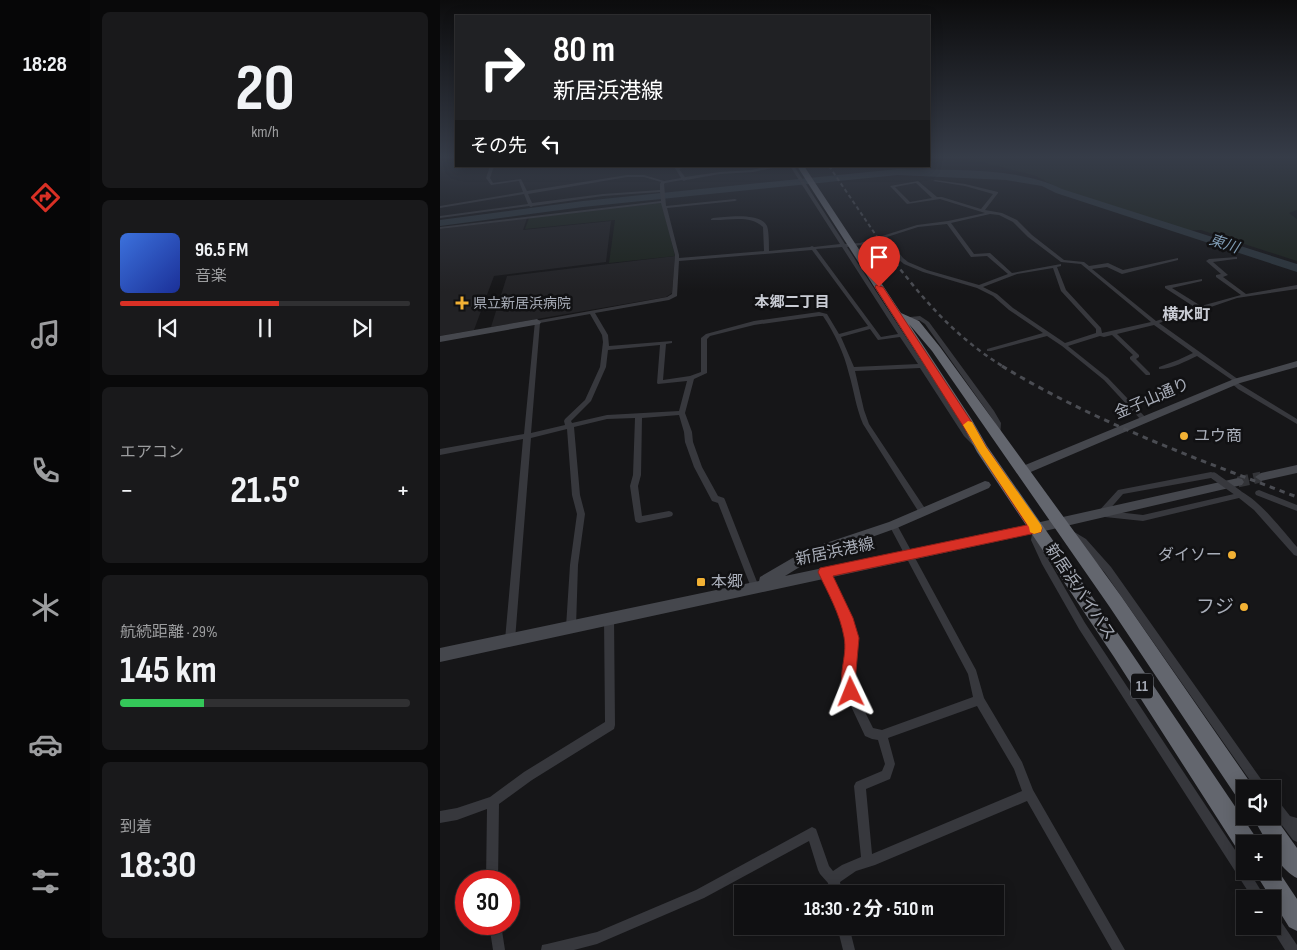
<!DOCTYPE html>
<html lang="ja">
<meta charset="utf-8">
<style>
:root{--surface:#101012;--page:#19191b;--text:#f1f3f6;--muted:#9c9d9f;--line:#303032;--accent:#d93025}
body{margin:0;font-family:"Sofia Sans Condensed","Noto Sans JP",sans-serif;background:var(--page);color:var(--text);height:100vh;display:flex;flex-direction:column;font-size:19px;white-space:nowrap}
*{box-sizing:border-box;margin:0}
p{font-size:16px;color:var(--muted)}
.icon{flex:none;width:28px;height:28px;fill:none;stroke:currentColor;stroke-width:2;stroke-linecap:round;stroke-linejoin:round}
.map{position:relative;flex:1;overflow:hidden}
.details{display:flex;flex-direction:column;gap:12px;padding:12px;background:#09090a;width:350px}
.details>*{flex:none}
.top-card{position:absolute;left:15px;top:15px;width:475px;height:152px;border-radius:0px;box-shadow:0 2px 12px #0003,0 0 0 1px var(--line);background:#202124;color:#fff;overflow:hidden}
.tools{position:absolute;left:796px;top:780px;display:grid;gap:10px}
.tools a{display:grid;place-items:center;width:45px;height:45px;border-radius:0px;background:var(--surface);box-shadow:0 2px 12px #0003,0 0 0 1px var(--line);font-size:25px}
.speed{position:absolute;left:15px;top:870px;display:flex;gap:10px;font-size:25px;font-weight:700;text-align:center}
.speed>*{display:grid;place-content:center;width:65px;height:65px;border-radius:50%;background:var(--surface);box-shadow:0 2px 12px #0003,0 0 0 1px var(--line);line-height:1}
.speed .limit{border:8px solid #d22;background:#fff;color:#111}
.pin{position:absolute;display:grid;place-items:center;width:42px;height:42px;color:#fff;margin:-51px -21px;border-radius:50% 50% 50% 0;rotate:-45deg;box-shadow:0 0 5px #0007}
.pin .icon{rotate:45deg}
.me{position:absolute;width:55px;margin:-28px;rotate:358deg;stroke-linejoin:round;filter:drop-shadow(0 0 4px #0008)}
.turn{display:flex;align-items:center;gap:18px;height:105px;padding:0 15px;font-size:22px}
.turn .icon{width:65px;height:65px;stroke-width:2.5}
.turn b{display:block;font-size:35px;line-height:42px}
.then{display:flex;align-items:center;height:48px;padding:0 15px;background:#0003;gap:10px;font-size:19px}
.big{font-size:38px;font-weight:700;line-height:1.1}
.details .card{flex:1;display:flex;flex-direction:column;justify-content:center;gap:8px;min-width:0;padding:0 18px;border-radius:8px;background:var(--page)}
.details .dial{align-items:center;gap:0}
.dial b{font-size:65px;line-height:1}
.song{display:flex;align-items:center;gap:15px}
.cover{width:60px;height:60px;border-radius:8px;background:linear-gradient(135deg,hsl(220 70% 55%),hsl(230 70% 35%))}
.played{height:5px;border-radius:2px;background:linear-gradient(90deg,var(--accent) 55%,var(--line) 55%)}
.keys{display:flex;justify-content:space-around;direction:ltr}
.heat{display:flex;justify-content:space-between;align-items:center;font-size:28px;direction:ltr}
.charge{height:8px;border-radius:4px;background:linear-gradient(90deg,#34c759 29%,var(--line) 0)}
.trip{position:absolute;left:294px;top:885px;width:270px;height:50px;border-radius:0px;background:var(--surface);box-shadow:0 2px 12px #0003,0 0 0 1px var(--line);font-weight:700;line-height:50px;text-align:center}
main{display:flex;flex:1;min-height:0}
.tab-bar{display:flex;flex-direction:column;width:90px;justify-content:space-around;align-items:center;background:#060607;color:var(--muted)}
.tab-bar .icon{width:35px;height:35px}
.tab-bar .on{color:var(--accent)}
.tab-bar b{font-size:22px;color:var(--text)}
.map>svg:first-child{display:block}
.built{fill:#222225}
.green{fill:#1c231d}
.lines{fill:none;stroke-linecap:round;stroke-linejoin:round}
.river{fill:#2c353c;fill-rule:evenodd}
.secondary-tunnel{stroke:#333438;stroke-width:11;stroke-dasharray:11 5;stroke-linecap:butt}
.street{fill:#37383d;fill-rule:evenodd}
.secondary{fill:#45474d;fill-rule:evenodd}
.highway{fill:#63666e;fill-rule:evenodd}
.rail-far2{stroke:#4a4c52;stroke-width:2;stroke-dasharray:4 3;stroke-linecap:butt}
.rail-far1{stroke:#4a4c52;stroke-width:2.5;stroke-dasharray:4.5 4;stroke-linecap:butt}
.rail{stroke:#4a4c52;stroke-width:3;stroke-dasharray:5.5 5;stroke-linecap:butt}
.street-bridge{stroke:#37383d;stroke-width:7}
.route{fill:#d93025;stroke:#8d1f18}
.slow{fill:#f59e0b}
.poi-dot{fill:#f2b134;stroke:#111113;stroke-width:2}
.labels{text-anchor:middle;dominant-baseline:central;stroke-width:5;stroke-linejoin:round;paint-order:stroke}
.far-poi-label{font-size:14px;fill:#a8adb8;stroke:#111113;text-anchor:start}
.far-water-label{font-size:15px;font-style:italic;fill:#7f9bb3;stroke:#111113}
.far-neighbourhood-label{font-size:15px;font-weight:bold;fill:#c9ccd4;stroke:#111113}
.shield{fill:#111113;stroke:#7b7e86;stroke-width:1}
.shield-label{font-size:15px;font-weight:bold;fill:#a8adb8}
.far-quarter-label{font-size:16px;font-weight:bold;fill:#c9ccd4;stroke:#111113}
.street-label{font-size:16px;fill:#a8adb8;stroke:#111113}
.poi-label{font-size:16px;fill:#a8adb8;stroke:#111113;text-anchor:start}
.near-poi-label{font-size:19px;fill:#a8adb8;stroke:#111113;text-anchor:end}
</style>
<main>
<nav class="tab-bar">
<b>18:28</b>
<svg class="icon on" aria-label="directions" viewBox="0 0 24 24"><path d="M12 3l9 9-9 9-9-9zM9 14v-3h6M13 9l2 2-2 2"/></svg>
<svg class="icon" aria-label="music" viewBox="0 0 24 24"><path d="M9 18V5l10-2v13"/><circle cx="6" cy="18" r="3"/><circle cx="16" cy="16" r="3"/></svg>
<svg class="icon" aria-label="phone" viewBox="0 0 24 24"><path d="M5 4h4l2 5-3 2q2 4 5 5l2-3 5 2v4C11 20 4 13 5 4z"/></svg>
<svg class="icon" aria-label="climate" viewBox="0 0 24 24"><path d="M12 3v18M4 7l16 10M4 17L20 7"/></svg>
<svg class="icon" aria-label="car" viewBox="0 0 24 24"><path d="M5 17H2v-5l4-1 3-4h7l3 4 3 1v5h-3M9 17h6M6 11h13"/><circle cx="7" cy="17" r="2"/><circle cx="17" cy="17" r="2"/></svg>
<svg class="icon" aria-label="filters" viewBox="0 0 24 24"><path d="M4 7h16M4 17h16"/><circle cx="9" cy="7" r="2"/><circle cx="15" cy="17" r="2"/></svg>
</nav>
<section class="details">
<div class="card dial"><b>20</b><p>km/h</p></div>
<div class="card">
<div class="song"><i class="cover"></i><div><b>96.5 FM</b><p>音楽</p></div></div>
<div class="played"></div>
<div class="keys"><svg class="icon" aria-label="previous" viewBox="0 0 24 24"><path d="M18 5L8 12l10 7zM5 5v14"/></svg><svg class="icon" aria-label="pause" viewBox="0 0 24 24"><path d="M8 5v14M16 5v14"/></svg><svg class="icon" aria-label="next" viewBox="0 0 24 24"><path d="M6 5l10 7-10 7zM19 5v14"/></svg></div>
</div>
<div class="card"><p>エアコン</p>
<div class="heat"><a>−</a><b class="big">21.5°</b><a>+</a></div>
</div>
<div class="card"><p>航続距離 · 29%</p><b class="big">145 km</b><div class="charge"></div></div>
<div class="card"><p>到着</p><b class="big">18:30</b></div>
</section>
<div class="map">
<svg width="857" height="950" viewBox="0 0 857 950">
<rect width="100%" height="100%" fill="#161618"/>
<path class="built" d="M 87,218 L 83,230 L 171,221 L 166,262 L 54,276 L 34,330 L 0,336 L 0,229 Z
M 235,256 L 232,293 L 226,297 L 51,327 L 67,276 Z"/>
<path class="green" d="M 526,158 L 857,158 L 857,210 L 849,213 L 857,219 L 857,261 L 761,230 L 743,231 L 624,191 L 596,176 Z
M 220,203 L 222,204 L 235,256 L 169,263 L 175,220 L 85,229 L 89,218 Z"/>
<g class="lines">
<path class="river" d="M 458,169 C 509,171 576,166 622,189 L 857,264 L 857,272 L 616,193 L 602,186 L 566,180 L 458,175 L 143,207 L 0,226 L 0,220 L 143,201 Z"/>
<path class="secondary-tunnel" d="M 798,482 L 821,477"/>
<path class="street" d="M 50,166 L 54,166 L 50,178 L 53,183 L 81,179 L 87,191 L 187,175 L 204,175 L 224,181 L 241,178 L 235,168 L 240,166 L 249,166 L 239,169 L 245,177 L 280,172 L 311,170 L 330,166 L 342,166 L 313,172 L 280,174 L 246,180 L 244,181 L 242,180 L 225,183 L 224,184 L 226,206 L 295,199 L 297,200 L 295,201 L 227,208 L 239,255 L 239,258 L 324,251 L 323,227 C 309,214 288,221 271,220 L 271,219 L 273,218 C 286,217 320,212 327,226 C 329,231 329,245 329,251 L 370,247 L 372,246 L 374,247 L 400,244 L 350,166 L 354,166 L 405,244 L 420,243 L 477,225 L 508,221 L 545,213 L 500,199 L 467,204 L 450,186 L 478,181 L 497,197 L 502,197 L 541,209 L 553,194 L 525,186 L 493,181 L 495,180 L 525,184 L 558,192 L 558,193 L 545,210 L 562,213 L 577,220 L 592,235 L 624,260 L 644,262 L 649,266 L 668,263 L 683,270 L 738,258 L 738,260 L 682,274 L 667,267 L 652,269 L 716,321 L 756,308 L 725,288 L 725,286 L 762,279 L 762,281 L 732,288 L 761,306 L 801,295 L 776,277 L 776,275 L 781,274 L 766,261 L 769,259 L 797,257 L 797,259 L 795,259 L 773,262 L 788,275 L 783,277 L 806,294 L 857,285 L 857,289 L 797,298 L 765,309 L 764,310 L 760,310 L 719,323 L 799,380 L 800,381 L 798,383 L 803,386 L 857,419 L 857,424 L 798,389 L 790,382 L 792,380 L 757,356 C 746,361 732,369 719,369 L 719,367 L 738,360 L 753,353 L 714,325 L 677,334 L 699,355 L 699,357 L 696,359 L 710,373 L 710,375 L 706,375 L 690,359 L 690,357 L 693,355 L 672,335 L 664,337 L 660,336 L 628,346 L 668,378 L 708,420 L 707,422 L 703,422 L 664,380 L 622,346 L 607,336 L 551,351 L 547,351 L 547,349 L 603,333 L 569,310 L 553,296 L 537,288 L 483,272 L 464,264 L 459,260 L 443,238 L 421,245 L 407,247 L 528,432 L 540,443 L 539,445 L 533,445 L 524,436 L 480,368 L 415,371 L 424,410 L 429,424 L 486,510 L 487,512 L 486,514 L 480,514 L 423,424 C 416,408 414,391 409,374 C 404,353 395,334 383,316 L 379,316 L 314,325 L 270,336 L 267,339 L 267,373 L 254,379 L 245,413 L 252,432 L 253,442 L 262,467 L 278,496 L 284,498 L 285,500 L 319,587 L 318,590 L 315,591 L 312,590 L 278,503 L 272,501 L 254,467 L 245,442 L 244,432 L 239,415 L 202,418 L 201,475 L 198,486 L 202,516 L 229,511 L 232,512 L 233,514 L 232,516 L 229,517 L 199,523 L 196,522 L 195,520 L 190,486 L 193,475 L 195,418 L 167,419 L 134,427 L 140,495 L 145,514 L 138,565 L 136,627 L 134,630 L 131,631 L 128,630 L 126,627 L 130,565 L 137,514 L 132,495 L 127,429 L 91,438 L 75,640 L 73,643 L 70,644 L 67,643 L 65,640 L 83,439 L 0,455 L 0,449 L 84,434 L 95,321 L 227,297 L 232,294 L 235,255 L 221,203 L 0,229 L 0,227 L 221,201 L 220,192 L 163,196 L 93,206 L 91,207 L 89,206 L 0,218 L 0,216 L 88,204 L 84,194 L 0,208 L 0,206 L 83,192 L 79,181 L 51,185 L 46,178 ZM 187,177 L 204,177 L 221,182 L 220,184 L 220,190 L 163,194 L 92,203 L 88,194 ZM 476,183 L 492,198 L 470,202 L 455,187 ZM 550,214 L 559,215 L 573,222 L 588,237 L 621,262 L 641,264 L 711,322 L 662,333 L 661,328 L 626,290 L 617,267 L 621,266 L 621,264 L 572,273 L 550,253 L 534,254 L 511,223 ZM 507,224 L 531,257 L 547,256 L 568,274 L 539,285 L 487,270 L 468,262 L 463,258 L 447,237 L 478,227 ZM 402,247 L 458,334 L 441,337 L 376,249 ZM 372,250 L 428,326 L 399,334 L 387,314 L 379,312 L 314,321 L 266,334 L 261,338 L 261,372 L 250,376 L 223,380 L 226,344 L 232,343 L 232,341 L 169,346 L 168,335 L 155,313 L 229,300 L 237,296 L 239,261 ZM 613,268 L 621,291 L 656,329 L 656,333 L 625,343 L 573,308 L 557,294 L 543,287 L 577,274 ZM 150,314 L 162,335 L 163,342 L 160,367 L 145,400 L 125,419 L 124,421 L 125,425 L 91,433 L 100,323 ZM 430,329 L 438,340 L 460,337 L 478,364 L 414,367 L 401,337 ZM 220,345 L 217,383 L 218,384 L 247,381 L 239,411 L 167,415 L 132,423 L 131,421 L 151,401 L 166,367 L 168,350 Z
M 480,316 L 489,322 L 554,411 L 561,423 L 560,437 L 556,437 L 555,423 L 549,414 L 485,324 L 479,320 L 470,321 L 467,319 L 470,317 Z
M 771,472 L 777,474 L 778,476 L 777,478 L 771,478 L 683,494 L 668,511 L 703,515 L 794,494 L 795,491 L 798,490 C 819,499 842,530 857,547 L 857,556 L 854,555 L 814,510 L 799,498 L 703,521 L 665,517 L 658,515 L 657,513 L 678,490 Z
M 819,490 L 857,505 L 857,511 L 816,495 L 815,493 L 816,491 Z
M 453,522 L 456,523 L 536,670 L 544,698 L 582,762 L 593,790 L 685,950 L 672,950 L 587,801 L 435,865 L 416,871 L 400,882 L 402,894 L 390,894 L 388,883 L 380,874 L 378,870 L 369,841 L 264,898 L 157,944 L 134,950 L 101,950 L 102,945 L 107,944 L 157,932 L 256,890 L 372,827 L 376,829 L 389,866 L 393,871 L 402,865 L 421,857 L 414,786 L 416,782 L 442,771 L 445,764 L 438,740 L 432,739 L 425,736 L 409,702 L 403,682 L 406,638 L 401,618 L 381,572 L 382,569 L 385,568 L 388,569 L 411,618 L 416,638 L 413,682 L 419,700 L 433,728 L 442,730 L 533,697 L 528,674 L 449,525 L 450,523 ZM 537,706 L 574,769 L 582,791 L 432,854 L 426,789 L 450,779 L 455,764 L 448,738 Z
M 596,528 L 599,529 L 600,531 L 599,540 L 608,559 L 645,623 L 805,865 L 805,871 L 809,871 L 826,899 L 813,899 L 639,629 L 602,564 L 591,540 L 593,529 Z
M 631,530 L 646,539 L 671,567 L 828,789 L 816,789 L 665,573 L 640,543 L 628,535 L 627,533 L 628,531 Z
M 169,614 L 172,615 L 174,618 L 175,725 L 174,729 L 92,780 L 59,804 L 58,881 L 46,881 L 47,809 L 17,820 L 0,823 L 0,811 L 17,808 L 50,797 L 84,772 L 165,722 L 164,618 L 166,615 Z
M 832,797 L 836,798 L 850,816 L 857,818 L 857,842 L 853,840 L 832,812 Z
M 832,912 L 836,914 L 857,945 L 857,950 L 845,950 L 830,926 L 832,926 Z
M 49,924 L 61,924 L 65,950 L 53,950 Z
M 397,926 L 409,926 L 415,950 L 403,950 Z"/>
<path class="secondary" d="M 97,319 L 101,322 L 100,324 L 0,342 L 0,336 Z
M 857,361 L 857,367 L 800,383 L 586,474 L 582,475 L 576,471 L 578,468 L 794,379 Z
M 857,465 L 857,473 L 821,481 L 815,477 L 821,473 Z
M 798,478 L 802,479 L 804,482 L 802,485 L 596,533 L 0,662 L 0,648 L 319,581 L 320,577 L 368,549 L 449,522 L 545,481 L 549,482 L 551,485 L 549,488 L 457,528 L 376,557 L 345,576 L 596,523 Z"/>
<path class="highway" d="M 357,166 L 364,166 L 461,313 L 479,321 L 500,347 L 681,596 L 812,785 L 814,789 L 805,789 L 805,802 L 798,799 L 669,606 L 492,351 L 469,324 L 532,420 L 547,446 L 686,645 L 815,836 L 818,844 L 805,844 L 805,854 L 799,852 L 674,657 L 537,452 L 522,424 Z
M 832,813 L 857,848 L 857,878 C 846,873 832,856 832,844 L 828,844 L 812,816 L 832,816 Z
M 833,863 L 857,899 L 857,931 L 849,927 L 814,871 L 832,871 Z"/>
<path class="rail-far2" d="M 389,166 L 446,250"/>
<path class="rail-far1" d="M 445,249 C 479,295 514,337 564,367"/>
<path class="rail" d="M 562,366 C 654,422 757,459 857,497"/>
<path class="street-bridge" d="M 774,476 L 798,493"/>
</g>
<linearGradient id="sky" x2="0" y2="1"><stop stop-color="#0c0c0d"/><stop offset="0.54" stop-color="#363c48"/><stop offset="1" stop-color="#363c48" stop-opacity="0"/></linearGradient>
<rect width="857" height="291" fill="url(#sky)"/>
<path class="route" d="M 436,285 L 443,287 L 531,421 L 546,447 L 602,528 L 601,532 L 596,533 L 393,576 L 413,618 L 419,638 L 415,682 L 418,692 L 416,698 L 411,700 L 405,698 C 396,675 408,658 404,637 C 400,614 388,593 378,572 L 380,568 L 587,525 C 535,447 486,366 435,287 Z"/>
<path class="slow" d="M 528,421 L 532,422 L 546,447 L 601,525 L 602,528 L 601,532 L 594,534 L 590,532 L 589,527 L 539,452 L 523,425 Z"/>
<g class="poi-dot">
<path d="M19.5 295.5h5v5h5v5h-5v5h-5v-5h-5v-5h5z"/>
<circle cx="744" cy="436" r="5"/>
<circle cx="792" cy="555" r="5"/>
<rect x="256" y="577" width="10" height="10" rx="2.5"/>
<circle cx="804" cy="607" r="5"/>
</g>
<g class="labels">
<g class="far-poi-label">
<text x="33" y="303">県立新居浜病院</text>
</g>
<g class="far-water-label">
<text transform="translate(784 244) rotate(18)">東川</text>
</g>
<g class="far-neighbourhood-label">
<text x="352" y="302">本郷二丁目</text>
</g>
<rect class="shield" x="691" y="673.5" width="22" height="25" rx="4"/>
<g class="shield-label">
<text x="702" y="686">11</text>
</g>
<g class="far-quarter-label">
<text x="746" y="315">横水町</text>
</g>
<g class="street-label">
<text transform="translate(712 399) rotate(-23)">金子山通り</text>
<text transform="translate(395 552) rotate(-12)">新居浜港線</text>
<text transform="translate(640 592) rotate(56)">新居浜バイパス</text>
</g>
<g class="poi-label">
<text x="754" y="436">ユウ商</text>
<text x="782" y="555" text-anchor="end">ダイソー</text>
<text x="271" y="582">本郷</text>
</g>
<g class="near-poi-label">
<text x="794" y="607">フジ</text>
</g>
</g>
</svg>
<div class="tools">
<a><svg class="icon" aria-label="sound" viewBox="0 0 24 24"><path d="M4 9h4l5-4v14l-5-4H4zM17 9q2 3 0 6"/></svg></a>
<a>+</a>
<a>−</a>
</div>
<div class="speed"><div class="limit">30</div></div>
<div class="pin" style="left:439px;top:287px;background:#d93025"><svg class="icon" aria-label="arrive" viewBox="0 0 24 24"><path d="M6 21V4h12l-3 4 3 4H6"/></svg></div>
<svg class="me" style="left:411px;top:692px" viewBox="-20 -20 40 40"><path d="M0-17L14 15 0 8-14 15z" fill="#d93025" stroke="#fff" stroke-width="4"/></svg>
<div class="trip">18:30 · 2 分 · 510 m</div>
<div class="top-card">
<div class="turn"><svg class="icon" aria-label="right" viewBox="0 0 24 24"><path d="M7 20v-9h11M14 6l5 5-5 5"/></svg><div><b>80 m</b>新居浜港線</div></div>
<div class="then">その先<svg class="icon" aria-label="left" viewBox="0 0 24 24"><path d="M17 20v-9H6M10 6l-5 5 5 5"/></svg></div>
</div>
</div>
</main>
